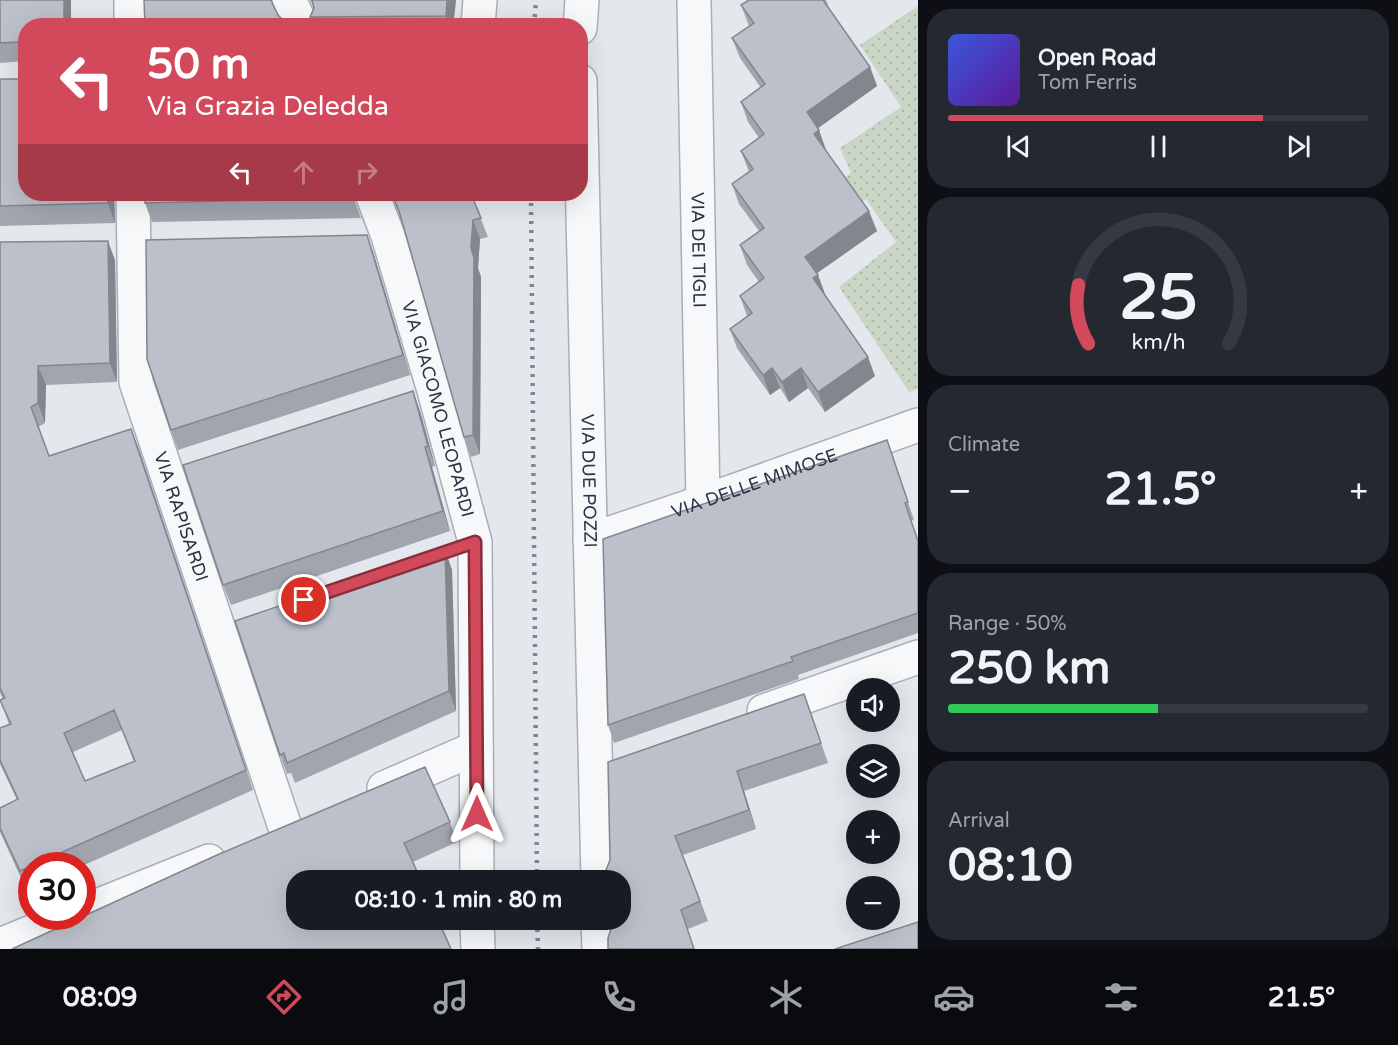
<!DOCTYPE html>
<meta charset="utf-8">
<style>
:root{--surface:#171b24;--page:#242831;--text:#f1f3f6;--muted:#9ea1a6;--line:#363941;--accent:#d1495b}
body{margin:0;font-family:"Varela Round",sans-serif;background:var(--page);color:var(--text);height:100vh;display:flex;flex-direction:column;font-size:22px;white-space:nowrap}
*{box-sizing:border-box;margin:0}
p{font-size:20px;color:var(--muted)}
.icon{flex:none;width:33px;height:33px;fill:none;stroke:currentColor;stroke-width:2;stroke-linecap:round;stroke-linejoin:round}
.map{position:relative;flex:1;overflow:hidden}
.sheet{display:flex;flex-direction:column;gap:9px;padding:9px;background:#0d0f14;width:480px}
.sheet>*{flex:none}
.hud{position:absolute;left:18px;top:18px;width:570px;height:183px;border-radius:24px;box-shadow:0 6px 24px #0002;background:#d1495b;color:#fff;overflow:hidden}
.fabs{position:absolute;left:846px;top:678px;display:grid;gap:12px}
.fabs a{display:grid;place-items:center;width:54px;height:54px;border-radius:50%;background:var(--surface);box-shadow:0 6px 24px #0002;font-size:30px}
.speed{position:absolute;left:18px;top:852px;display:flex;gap:12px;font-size:30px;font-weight:700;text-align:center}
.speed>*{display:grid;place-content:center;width:78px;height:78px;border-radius:50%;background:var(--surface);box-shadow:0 6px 24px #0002;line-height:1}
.speed .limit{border:9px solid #d22;background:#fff;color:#111}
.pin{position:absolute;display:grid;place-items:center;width:51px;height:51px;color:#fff;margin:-26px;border:3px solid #fff;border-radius:50%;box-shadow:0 2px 6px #0007}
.me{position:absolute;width:66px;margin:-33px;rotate:0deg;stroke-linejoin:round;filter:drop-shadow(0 0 4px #0008)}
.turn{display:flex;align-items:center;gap:21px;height:126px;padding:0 30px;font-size:27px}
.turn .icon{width:78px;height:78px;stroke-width:2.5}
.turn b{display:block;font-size:42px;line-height:51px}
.lanes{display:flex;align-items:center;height:57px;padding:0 30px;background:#0003;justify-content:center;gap:30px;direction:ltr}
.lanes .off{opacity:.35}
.big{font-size:45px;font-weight:700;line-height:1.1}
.sheet .widget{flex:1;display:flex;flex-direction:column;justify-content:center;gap:9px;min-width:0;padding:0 21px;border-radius:24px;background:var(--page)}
.sheet .dial{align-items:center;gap:0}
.dial svg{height:156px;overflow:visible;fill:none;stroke:var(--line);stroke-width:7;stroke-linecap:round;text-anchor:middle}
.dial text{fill:var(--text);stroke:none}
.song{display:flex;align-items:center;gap:18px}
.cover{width:72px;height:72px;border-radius:9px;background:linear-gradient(135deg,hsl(230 70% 55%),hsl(270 70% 35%))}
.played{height:6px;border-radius:3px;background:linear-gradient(90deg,var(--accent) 75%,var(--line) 75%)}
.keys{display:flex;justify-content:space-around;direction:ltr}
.heat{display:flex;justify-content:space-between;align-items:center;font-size:33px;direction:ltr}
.charge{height:9px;border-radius:4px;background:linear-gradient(90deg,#34c759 50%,var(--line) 0)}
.trip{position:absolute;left:286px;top:870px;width:345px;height:60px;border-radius:24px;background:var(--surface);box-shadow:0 6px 24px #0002;font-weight:700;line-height:60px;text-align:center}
.tab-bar{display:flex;height:96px;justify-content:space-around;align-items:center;background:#090b0e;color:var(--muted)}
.tab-bar .icon{width:42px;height:42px}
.tab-bar .current{color:var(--accent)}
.tab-bar b{font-size:27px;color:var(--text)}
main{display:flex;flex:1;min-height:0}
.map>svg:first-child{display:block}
.garden{fill:url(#garden-dots)}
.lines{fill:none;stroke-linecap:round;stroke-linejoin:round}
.minor-casing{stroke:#a9aeb7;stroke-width:36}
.tertiary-casing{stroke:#a9aeb7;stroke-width:36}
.minor{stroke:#f7f8fa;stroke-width:33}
.tertiary{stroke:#f7f8fa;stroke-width:33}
.rail{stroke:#7d8696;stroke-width:4.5;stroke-dasharray:3 6;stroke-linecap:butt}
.wall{fill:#a1a5ae;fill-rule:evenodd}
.shaded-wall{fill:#83868d}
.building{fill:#bbc0ca;stroke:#83868d;stroke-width:1.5;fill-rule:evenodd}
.route-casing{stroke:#882f3b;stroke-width:15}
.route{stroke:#d1495b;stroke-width:10}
.labels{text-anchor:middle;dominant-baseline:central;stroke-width:4.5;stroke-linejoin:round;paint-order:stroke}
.street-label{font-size:18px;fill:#2b3445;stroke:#f4f6f9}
</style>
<main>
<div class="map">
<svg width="918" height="949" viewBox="0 0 918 949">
<defs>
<pattern id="garden-dots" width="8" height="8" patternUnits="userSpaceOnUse" patternTransform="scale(1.5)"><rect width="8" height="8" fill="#c9d6c5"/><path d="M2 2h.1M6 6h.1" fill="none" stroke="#adb8ab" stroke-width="1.8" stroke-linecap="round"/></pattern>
</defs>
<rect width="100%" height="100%" fill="#e4e7ec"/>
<path class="garden" d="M 918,6 L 918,389 L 909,392 L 839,287 L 896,242 L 866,199 L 849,213 L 834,185 L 851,173 L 840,148 L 901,107 L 860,45 Z"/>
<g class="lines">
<defs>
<g id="minor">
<path d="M 131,0 L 131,26"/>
<path d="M 289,0 L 302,26"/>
<path id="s1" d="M 694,0 L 703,502"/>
<path d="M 478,26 L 480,0"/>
<path id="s2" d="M 133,194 L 136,382 L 286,830"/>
<path id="s3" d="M 372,194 L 388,236 L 433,387 L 475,542 L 477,880"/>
<path id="s4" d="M 590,540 L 703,502 L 918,425"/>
<path d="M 764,711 L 918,657"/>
<path d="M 384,788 L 476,748"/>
<path d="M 82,912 L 209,861"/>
<path d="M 477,920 L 478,949"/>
<path d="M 0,945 L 71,916"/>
</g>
<g id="tertiary">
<path d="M 580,28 L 582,0"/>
<path id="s5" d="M 580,81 L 598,880"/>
<path d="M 598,920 L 599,949"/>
</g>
</defs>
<use href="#minor" class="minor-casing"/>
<use href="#tertiary" class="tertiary-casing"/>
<use href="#minor" class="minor"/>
<use href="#tertiary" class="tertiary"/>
<path class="rail" d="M 534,26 L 536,0
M 531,194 L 537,880
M 537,920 L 538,949"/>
</g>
<path class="wall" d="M 0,0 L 71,0 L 71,26 L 26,26 L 25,61 L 0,63 Z
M 310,0 L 456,0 L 453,26 L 313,26 L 310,17 L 314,8 Z
M 749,0 L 826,0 L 828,5 L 827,5 L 870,67 L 877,86 L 818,128 L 826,150 L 877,231 L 817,273 L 825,294 L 824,295 L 875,376 L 825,412 L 808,388 L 789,402 L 780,388 L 770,395 L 737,348 L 730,329 L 747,316 L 740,296 L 759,282 L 747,265 L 740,245 L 759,231 L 739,204 L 732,184 L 749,172 L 741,151 L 759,138 L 748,122 L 741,102 L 761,88 L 740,58 L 732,38 L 749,26 L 741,5 Z
M 0,79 L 20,79 L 26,194 L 114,194 L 115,223 L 0,226 Z
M 354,194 L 354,199 L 361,218 L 152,222 L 145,203 Z
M 392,194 L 473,194 L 473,199 L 488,237 L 480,239 L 478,268 L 481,277 L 480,454 L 471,457 L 464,437 L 400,215 Z
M 367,235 L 374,255 L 410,375 L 178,450 L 171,430 Z
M 0,242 L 115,260 L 117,382 L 46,385 L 45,423 L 38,427 L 49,456 L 131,429 L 253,790 L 82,866 L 32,866 L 32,889 L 27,891 L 0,832 L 0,807 L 17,800 L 0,764 L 0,728 L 9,724 L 0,700 L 3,699 L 0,693 ZM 122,730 L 134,762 L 85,781 L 73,752 Z
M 420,411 L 435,466 L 432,467 L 450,531 L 231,605 L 223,585 Z
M 887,440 L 914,520 L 911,521 L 918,541 L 918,633 L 798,675 L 799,679 L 614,743 L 608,725 Z
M 445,550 L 452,570 L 456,711 L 295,783 L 291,773 L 287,774 L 280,755 Z
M 804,694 L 828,763 L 744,791 L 756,829 L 683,855 L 708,921 L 688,929 L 621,880 Z
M 450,822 L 457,842 L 413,862 L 451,949 L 12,949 Z"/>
<path class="shaded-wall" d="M 64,0 L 71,0 L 71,26 L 64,26 Z
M 447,0 L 456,0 L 453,26 L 449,26 L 446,16 Z
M 870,67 L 877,86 L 814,131 L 807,112 Z
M 819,130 L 826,150 L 821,153 L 814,134 Z
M 107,194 L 114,194 L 115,223 L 108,203 Z
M 869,211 L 877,231 L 813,276 L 805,257 Z
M 473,220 L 480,239 L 478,268 L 481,277 L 480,454 L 473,435 L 471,248 Z
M 367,235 L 374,255 L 410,375 L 403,355 Z
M 108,241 L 115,260 L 117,382 L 110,363 Z
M 818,275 L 825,294 L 820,298 L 813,278 Z
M 868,357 L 875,376 L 825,412 L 818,392 Z
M 38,366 L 46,385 L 45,423 L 38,403 Z
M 772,368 L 780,388 L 770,395 L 763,375 Z
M 801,368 L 808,388 L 789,402 L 782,382 Z
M 413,391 L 420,411 L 435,466 L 428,446 Z
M 131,429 L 139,449 L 253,790 L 246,770 Z
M 425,447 L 432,467 L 450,531 L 443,511 Z
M 445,550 L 452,570 L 456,711 L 449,691 Z
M 737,771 L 744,791 L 756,829 L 749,810 Z"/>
<path class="building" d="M 0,0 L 64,0 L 64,26 L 26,26 L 26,43 L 18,42 L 0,43 Z
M 144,0 L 271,0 L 278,15 L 285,22 L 293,25 L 300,24 L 300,26 L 145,26 Z
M 312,0 L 447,0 L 446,16 L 310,17 L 314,8 Z
M 749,0 L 823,0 L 870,67 L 807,112 L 819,130 L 814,134 L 869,211 L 805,257 L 818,275 L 813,278 L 868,357 L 818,392 L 801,368 L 782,382 L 772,368 L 763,375 L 730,329 L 752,313 L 740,296 L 764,278 L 740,245 L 764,228 L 732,184 L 753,169 L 741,151 L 764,134 L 741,102 L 765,84 L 732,38 L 754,23 L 741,5 Z
M 26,77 L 26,194 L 107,194 L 108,203 L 0,206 L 0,79 L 20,79 Z
M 145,194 L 352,194 L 354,198 L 145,203 Z
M 392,194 L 471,194 L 481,218 L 473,220 L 471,248 L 474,258 L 473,435 L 464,437 L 399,211 Z
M 367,235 L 403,355 L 171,430 L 147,359 L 146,240 Z
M 108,241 L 110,363 L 38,366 L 38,403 L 31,407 L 49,456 L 131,429 L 246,770 L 20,871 L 0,828 L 0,808 L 18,799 L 0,760 L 0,728 L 11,724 L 0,700 L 5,698 L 0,688 L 0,242 ZM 114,710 L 135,761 L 85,781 L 64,733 Z
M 413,391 L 428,446 L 425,447 L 443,511 L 223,585 L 183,465 Z
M 887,440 L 908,502 L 905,503 L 918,541 L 918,613 L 791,657 L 793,661 L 608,725 L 603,539 Z
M 445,550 L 449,691 L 287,763 L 284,753 L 280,755 L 235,621 Z
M 804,694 L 821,743 L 737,771 L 749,810 L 675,836 L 700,901 L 681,910 L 694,949 L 608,949 L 608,938 L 611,929 L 610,920 L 621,920 L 621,880 L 607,880 L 606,870 L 610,860 L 608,762 Z
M 425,767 L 450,822 L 404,843 L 421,880 L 297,880 L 297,920 L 438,920 L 451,949 L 12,949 L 217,855 Z
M 918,922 L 918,949 L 835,949 Z"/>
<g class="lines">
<defs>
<path id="route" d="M 304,600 L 475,542 L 477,814"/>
</defs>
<use href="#route" class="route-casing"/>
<use href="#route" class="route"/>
</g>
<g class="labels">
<g class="street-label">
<text stroke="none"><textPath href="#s1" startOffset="250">VIA DEI TIGLI</textPath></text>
<text stroke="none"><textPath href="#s3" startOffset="225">VIA GIACOMO LEOPARDI</textPath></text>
<text stroke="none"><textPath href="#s5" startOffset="400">VIA DUE POZZI</textPath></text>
<text stroke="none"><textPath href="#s4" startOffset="174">VIA DELLE MIMOSE</textPath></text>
<text stroke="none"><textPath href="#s2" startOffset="330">VIA RAPISARDI</textPath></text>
</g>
</g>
</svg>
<div class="fabs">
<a><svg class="icon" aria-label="sound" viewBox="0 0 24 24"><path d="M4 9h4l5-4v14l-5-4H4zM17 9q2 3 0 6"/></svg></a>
<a><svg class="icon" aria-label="layers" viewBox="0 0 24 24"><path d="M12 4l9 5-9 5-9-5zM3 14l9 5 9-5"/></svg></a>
<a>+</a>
<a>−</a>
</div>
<div class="speed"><div class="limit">30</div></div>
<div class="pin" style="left:304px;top:600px;background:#d93025"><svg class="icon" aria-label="arrive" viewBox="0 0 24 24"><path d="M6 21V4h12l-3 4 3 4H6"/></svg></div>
<svg class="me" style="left:477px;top:814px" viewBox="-20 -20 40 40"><path d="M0-17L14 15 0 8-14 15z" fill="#d1495b" stroke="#fff" stroke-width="4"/></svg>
<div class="trip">08:10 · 1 min · 80 m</div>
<div class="hud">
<div class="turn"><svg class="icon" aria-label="left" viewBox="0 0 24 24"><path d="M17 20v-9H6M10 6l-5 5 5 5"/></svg><div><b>50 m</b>Via Grazia Deledda</div></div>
<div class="lanes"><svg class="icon" aria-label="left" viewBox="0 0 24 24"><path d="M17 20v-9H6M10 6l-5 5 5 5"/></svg><svg class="icon off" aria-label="ahead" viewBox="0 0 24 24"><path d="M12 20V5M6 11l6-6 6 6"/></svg><svg class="icon off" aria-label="right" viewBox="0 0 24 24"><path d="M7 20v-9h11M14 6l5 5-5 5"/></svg></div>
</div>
</div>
<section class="sheet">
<div class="widget">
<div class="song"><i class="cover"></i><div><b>Open Road</b><p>Tom Ferris</p></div></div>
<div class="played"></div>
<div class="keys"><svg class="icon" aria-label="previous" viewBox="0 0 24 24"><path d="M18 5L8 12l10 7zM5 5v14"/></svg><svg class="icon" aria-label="pause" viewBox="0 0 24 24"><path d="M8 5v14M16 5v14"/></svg><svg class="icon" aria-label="next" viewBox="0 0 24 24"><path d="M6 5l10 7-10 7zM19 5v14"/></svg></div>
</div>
<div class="widget dial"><svg viewBox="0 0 100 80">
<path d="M14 69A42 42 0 1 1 86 69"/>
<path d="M14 69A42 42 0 0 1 9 39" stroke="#d1495b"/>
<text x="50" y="56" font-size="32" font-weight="700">25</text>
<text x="50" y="72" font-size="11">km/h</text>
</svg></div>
<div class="widget"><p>Climate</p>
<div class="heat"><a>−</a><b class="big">21.5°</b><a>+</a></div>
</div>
<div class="widget"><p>Range · 50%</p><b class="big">250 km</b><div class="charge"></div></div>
<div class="widget"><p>Arrival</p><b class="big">08:10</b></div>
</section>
</main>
<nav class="tab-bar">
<b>08:09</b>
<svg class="icon current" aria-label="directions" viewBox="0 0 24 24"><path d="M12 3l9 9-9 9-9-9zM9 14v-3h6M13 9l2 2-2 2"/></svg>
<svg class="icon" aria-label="music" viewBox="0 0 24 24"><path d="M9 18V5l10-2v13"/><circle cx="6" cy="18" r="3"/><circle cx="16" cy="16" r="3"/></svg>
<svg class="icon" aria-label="phone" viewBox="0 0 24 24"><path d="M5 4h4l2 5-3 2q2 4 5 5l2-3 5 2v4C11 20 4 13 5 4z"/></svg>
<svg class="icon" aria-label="climate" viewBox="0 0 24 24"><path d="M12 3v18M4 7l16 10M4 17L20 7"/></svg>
<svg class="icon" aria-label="car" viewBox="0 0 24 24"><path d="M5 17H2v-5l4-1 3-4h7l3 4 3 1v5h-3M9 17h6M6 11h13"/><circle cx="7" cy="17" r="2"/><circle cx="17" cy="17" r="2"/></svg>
<svg class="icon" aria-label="filters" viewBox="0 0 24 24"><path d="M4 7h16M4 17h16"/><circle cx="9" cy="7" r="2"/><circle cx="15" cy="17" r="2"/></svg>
<b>21.5°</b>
</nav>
